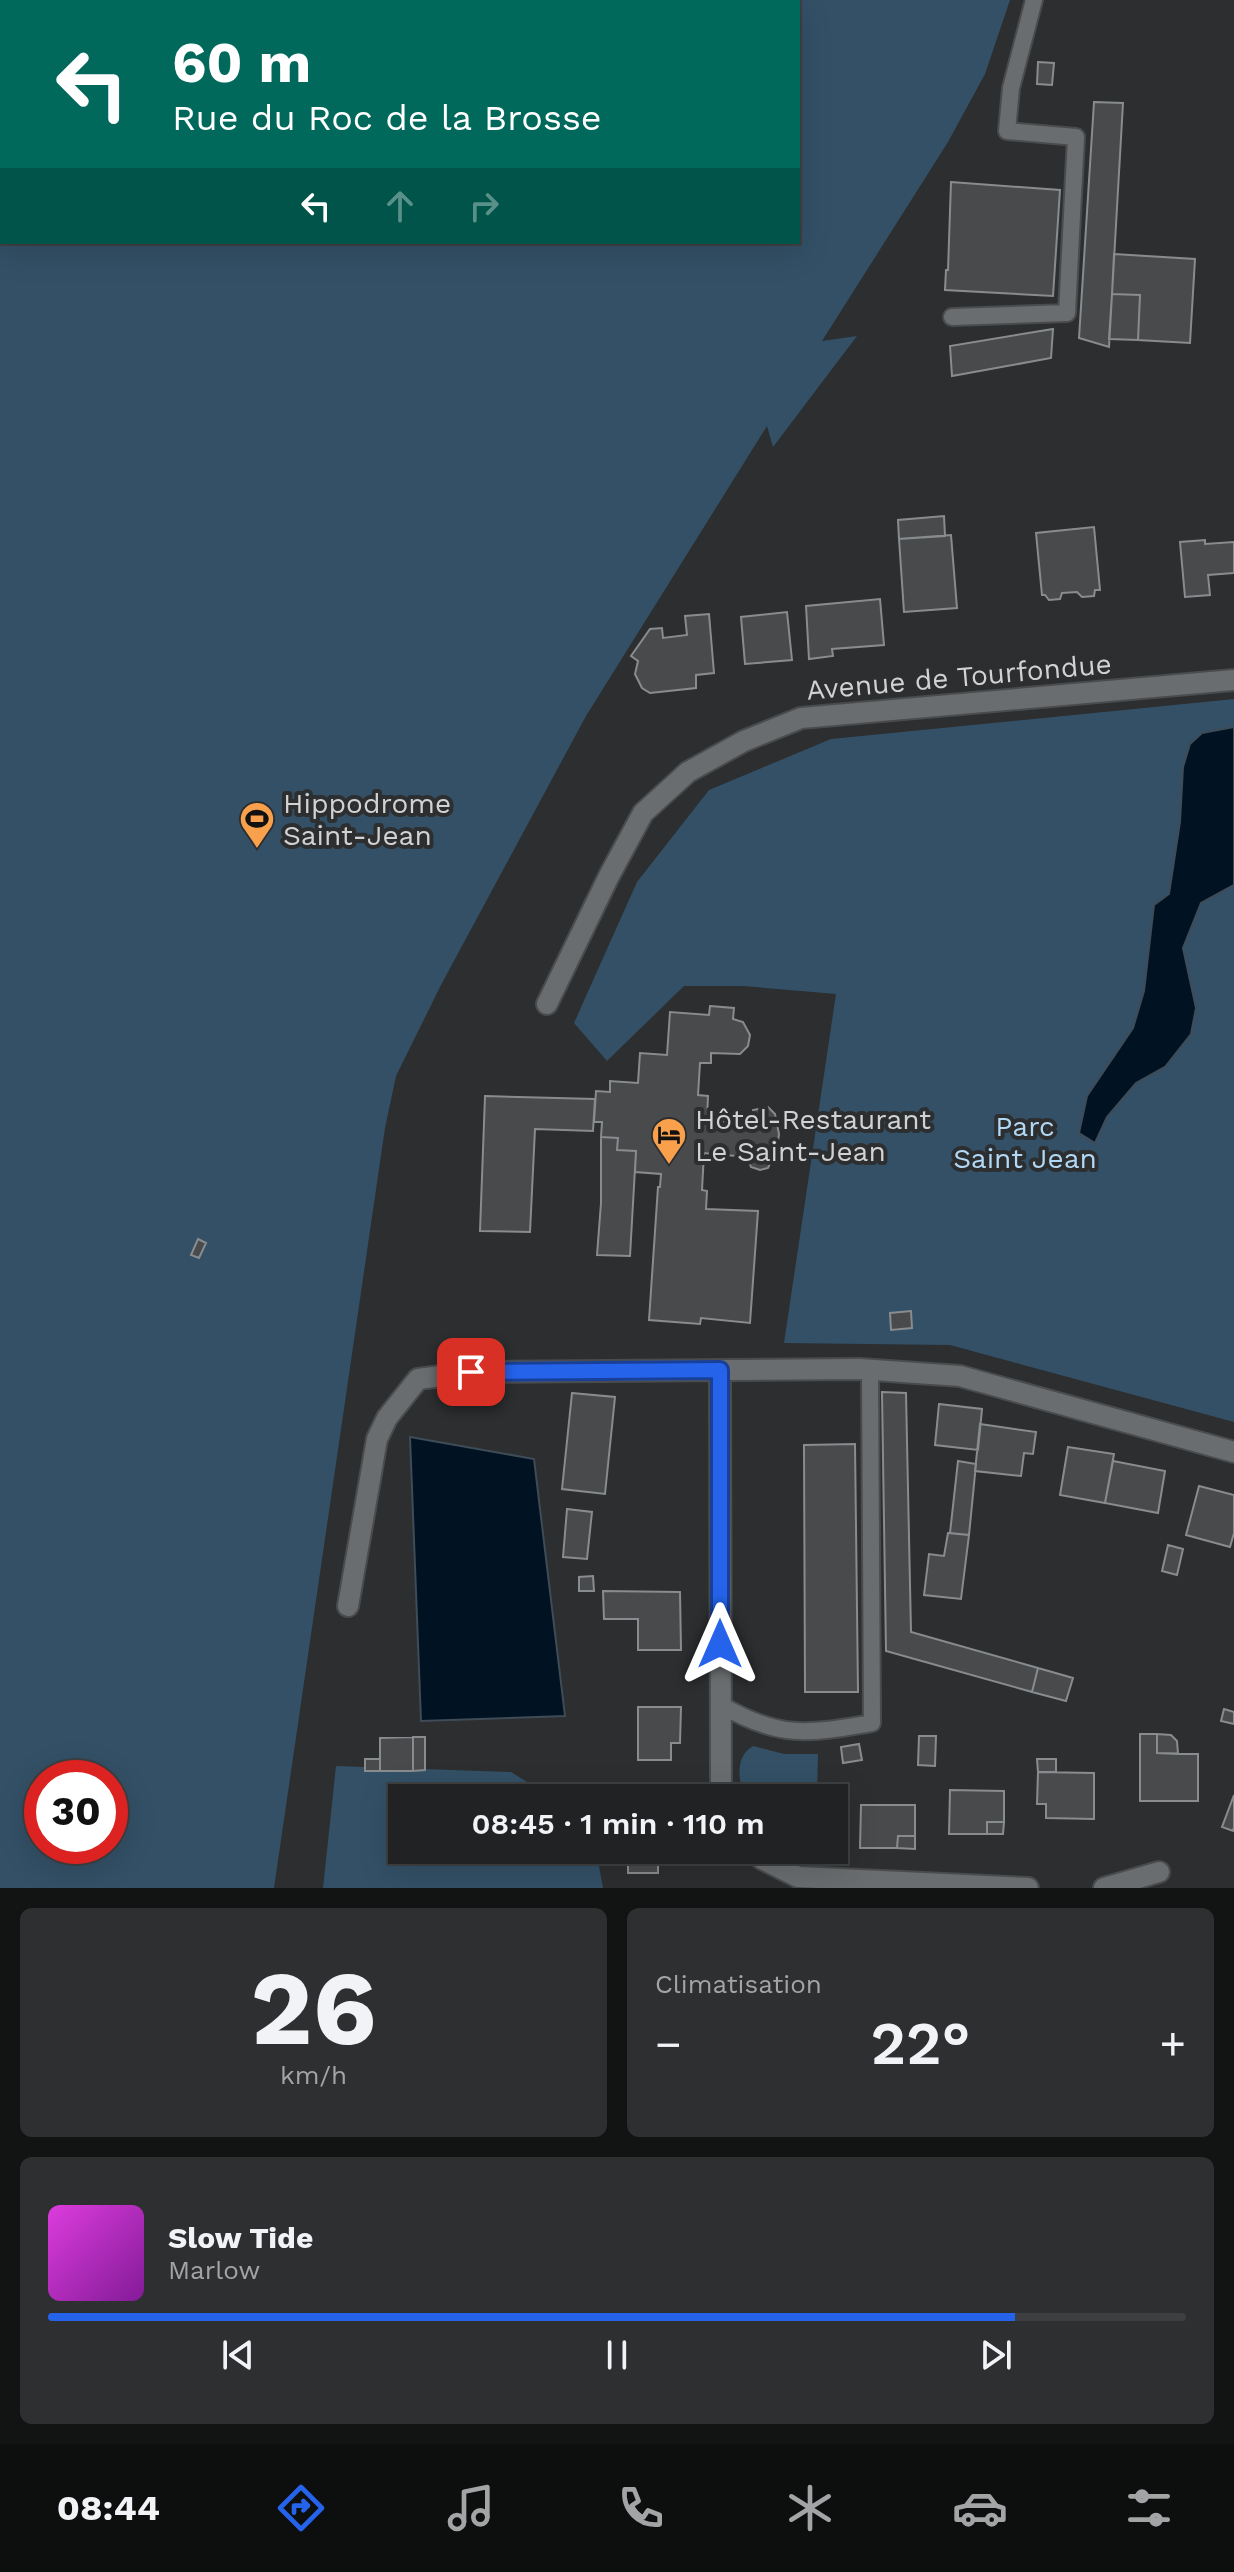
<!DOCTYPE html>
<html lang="fr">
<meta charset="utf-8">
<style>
:root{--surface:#212223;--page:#2d2f30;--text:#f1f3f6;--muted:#a2a4a6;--line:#3e3f41;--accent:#2563eb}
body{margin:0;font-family:"Work Sans",sans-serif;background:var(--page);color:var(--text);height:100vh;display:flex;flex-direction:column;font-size:30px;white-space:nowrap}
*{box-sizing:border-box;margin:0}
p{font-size:26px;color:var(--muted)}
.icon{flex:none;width:44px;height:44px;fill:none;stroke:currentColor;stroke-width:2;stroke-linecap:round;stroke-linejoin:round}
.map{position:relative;height:1888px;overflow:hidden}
.details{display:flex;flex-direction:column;gap:20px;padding:20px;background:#121313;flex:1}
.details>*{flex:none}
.hud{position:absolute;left:0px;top:0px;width:800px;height:244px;box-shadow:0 8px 32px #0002,0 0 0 2px var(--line);background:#00695c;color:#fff;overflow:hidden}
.speed{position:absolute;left:24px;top:1760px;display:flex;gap:16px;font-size:40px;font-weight:700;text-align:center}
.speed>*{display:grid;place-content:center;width:104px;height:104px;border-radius:50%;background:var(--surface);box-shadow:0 8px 32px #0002,0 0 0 2px var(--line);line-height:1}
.speed .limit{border:12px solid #d22;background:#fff;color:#111}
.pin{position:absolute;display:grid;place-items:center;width:68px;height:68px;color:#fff;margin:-34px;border-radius:16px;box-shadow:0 4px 12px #0006}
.me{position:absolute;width:88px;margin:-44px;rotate:0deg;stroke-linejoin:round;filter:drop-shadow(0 0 6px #0008)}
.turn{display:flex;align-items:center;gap:28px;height:168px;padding:0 40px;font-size:36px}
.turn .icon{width:104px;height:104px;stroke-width:2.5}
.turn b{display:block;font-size:56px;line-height:68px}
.lanes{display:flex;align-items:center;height:76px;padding:0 40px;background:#0003;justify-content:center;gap:40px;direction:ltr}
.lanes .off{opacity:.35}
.big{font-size:60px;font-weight:600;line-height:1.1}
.details .card{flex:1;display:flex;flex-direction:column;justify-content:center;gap:12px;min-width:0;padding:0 28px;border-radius:12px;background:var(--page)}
.details .dial{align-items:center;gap:0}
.dial b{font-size:104px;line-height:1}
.song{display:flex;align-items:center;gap:24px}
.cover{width:96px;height:96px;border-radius:12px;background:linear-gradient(135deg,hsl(300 70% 55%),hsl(290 70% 35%))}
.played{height:8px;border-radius:4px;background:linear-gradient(90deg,var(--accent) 85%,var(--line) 85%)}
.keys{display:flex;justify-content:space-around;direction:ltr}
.heat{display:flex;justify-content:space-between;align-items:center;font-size:44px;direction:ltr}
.details .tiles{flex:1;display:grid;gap:20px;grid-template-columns:1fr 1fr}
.card:last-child{grid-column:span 2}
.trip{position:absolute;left:388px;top:1784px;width:460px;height:80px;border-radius:0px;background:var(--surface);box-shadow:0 8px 32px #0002,0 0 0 2px var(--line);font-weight:600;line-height:80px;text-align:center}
.dock{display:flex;height:128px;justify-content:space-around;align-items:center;background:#0d0e0e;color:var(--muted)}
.dock .icon{width:56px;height:56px}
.dock .selected{color:var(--accent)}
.dock b{font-size:36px;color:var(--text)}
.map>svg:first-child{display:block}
.green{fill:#335066;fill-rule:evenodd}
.water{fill:#011322;stroke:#3f4c57;stroke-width:2}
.building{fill:#484a4c;stroke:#898c8e;stroke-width:2}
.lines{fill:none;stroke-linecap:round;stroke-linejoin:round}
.lane-casing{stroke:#494b4c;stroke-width:20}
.street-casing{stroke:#494b4c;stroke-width:24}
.lane{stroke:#6a6d6f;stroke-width:16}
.street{stroke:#6a6d6f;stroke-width:20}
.route-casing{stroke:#184099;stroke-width:20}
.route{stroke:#2563eb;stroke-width:14}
.labels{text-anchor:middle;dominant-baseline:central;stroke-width:8;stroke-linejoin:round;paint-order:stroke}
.street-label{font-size:28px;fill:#d1d2d3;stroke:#2c2e2f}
.poi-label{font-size:28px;fill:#d1d2d3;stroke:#2c2e2f;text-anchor:start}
.park-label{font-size:28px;fill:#b1d8f5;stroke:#2c2e2f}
</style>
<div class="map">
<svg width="1234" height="1888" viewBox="0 0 1234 1888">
<rect width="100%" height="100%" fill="#2c2e2f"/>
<path class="green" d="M 78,0 L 1010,0 L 985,74 L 948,142 L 822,341 L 857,336 L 773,447 L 767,426 L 586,716 L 442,983 L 396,1076 L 385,1128 L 274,1888 L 0,1888 L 0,99 L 2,100 L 2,242 L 798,242 L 798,2 L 77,2 ZM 42,1778 L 110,1778 L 110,1846 L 42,1846 Z
M 1234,699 L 1234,1422 L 950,1345 L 784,1343 L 836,994 L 743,986 L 684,986 L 607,1061 L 574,1023 L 637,882 L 709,790 L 831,739 Z
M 753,1746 L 784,1754 L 818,1754 L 817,1798 L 744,1798 C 739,1779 734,1758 753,1746 Z
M 336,1766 L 511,1772 L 553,1798 L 402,1798 L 402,1850 L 596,1850 L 603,1888 L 323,1888 Z"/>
<path class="water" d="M 1234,727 L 1234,885 L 1201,903 L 1183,948 L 1196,1008 L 1191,1034 L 1165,1067 L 1136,1083 L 1107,1117 L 1095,1143 L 1079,1133 L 1087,1096 L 1133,1028 L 1144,991 L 1154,905 L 1169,894 L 1180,822 L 1183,767 L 1190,744 L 1202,733 Z
M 410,1437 L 534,1459 L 565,1716 L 421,1721 Z"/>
<path class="building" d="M 1038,62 L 1054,63 L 1052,85 L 1037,84 Z
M 1094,102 L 1123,103 L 1109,347 L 1079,338 Z
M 951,182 L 1060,190 L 1053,296 L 945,290 L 946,270 L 948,270 Z
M 1114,254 L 1195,259 L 1190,343 L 1138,340 L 1140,295 L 1112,294 Z
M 1112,294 L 1140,295 L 1138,340 L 1109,339 Z
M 1053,329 L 1051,358 L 952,376 L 950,346 Z
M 944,516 L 945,536 L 899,539 L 898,520 Z
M 1094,527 L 1100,590 L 1095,590 L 1094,596 L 1082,597 L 1077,592 L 1062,593 L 1060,599 L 1049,600 L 1045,595 L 1042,595 L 1036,533 Z
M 951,535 L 957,608 L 904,612 L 899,539 Z
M 1205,540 L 1205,544 L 1234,542 L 1234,573 L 1208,575 L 1210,595 L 1185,597 L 1180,542 Z
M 880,599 L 884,645 L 832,649 L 833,656 L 809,659 L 806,606 Z
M 787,612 L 792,660 L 745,664 L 741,617 Z
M 709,614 L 714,673 L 696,675 L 696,688 L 650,693 L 642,688 L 635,674 L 638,661 L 631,656 L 650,629 L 662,628 L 663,638 L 687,635 L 685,616 Z
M 710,1006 L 734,1008 L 733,1019 L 743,1022 L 750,1035 L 748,1046 L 740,1054 L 711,1053 L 711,1063 L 700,1063 L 698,1095 L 708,1096 L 707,1120 L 751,1124 L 753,1110 L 768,1107 L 775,1114 L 779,1134 L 777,1149 L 768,1168 L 760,1170 L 751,1167 L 747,1157 L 704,1153 L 702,1190 L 707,1191 L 706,1209 L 758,1211 L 750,1323 L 701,1318 L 700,1324 L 649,1320 L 658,1187 L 660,1187 L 661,1174 L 635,1172 L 636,1151 L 617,1150 L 618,1138 L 601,1137 L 602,1122 L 594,1122 L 596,1091 L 610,1092 L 610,1081 L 638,1083 L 640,1053 L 667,1055 L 670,1012 L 709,1015 Z
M 485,1096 L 595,1099 L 593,1131 L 535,1129 L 530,1232 L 480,1231 Z
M 601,1137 L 618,1138 L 617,1150 L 636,1151 L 630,1256 L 597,1255 L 601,1203 Z
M 198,1239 L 206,1243 L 199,1258 L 191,1255 Z
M 911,1311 L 912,1328 L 891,1330 L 890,1313 Z
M 882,1392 L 906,1393 L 911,1632 L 1038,1668 L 1032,1692 L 886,1651 Z
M 572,1393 L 615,1397 L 605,1494 L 562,1489 Z
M 939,1404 L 982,1409 L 978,1450 L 935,1445 Z
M 980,1424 L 1036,1432 L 1033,1454 L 1024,1453 L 1021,1476 L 975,1471 Z
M 855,1444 L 858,1692 L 805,1692 L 804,1445 Z
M 1068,1447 L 1114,1454 L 1105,1503 L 1060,1495 Z
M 958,1461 L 976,1464 L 969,1535 L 950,1533 Z
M 1113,1461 L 1165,1471 L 1158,1513 L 1105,1503 Z
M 1199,1486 L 1234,1495 L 1234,1533 L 1230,1547 L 1186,1535 Z
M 567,1509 L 592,1512 L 587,1559 L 563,1557 Z
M 948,1533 L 969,1535 L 961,1599 L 924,1595 L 929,1554 L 944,1556 Z
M 1168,1545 L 1183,1549 L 1177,1575 L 1162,1571 Z
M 593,1576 L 594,1591 L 579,1591 L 579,1577 Z
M 603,1591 L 680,1592 L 681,1650 L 638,1650 L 638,1619 L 604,1619 Z
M 1038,1668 L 1073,1678 L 1066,1701 L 1032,1692 Z
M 638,1707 L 681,1707 L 680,1743 L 671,1743 L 671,1760 L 638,1760 Z
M 1224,1709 L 1234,1712 L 1234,1724 L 1221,1721 Z
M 1140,1734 L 1157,1734 L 1157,1753 L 1198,1754 L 1198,1801 L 1140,1801 Z
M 1157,1734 L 1171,1735 L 1177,1741 L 1178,1754 L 1157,1753 Z
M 919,1736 L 936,1736 L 935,1766 L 918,1765 Z
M 413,1737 L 425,1737 L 425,1770 L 413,1771 Z
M 413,1737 L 413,1771 L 380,1771 L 380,1738 Z
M 859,1744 L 862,1760 L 843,1763 L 841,1747 Z
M 365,1759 L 380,1759 L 380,1771 L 365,1771 Z
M 1037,1759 L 1056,1759 L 1056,1772 L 1038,1772 Z
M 1038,1772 L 1094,1773 L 1094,1819 L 1046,1818 L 1046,1804 L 1037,1804 Z
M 950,1790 L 1004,1791 L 1004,1822 L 987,1822 L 987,1834 L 949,1834 Z
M 1234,1795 L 1234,1827 L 1233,1831 L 1222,1827 Z
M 861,1805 L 915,1805 L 915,1836 L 898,1836 L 897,1848 L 860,1848 Z
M 987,1822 L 1004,1822 L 1003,1834 L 987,1834 Z
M 898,1836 L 915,1836 L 915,1849 L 897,1848 Z
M 628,1850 L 675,1850 L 676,1863 L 658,1863 L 658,1873 L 628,1873 Z"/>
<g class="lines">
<defs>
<path id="lane" d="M 52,2 L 53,0
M 0,59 L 2,59
M 952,317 L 1067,313 L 1076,137 L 1007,131 L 1011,88 L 1034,0
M 721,1705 C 780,1739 807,1734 872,1723 L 870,1370"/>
<path id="street" d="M 547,1004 L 609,876 L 643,813 L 688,772 L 744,741 L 801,718 L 1234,680
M 720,1370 L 721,1787 L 724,1798
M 348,1606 L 377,1439 L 387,1418 L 418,1379 L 471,1372 L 860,1369 L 960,1376 L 1234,1452
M 753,1850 L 762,1859 L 798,1877 L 1028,1888
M 1104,1888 L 1159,1872"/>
</defs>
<use href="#lane" class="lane-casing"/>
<use href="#street" class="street-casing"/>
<use href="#lane" class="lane"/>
<use href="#street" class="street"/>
</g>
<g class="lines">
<defs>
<path id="route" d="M 471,1372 L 720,1370 L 720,1644"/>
</defs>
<use href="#route" class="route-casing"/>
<use href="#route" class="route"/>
</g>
<defs>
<symbol id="stadium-pin" viewBox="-11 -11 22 30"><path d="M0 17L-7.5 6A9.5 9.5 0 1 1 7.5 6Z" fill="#f8a04b" stroke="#2c2e2f"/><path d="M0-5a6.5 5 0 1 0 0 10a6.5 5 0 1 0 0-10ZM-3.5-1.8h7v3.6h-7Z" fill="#111"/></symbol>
<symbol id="hotel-pin" viewBox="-11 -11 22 30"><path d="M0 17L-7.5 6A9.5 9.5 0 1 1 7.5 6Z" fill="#f8a04b" stroke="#2c2e2f"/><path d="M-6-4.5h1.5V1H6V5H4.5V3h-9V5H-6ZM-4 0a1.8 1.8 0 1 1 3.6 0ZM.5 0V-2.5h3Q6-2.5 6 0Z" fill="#111"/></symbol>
</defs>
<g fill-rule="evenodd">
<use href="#stadium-pin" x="237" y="799" width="40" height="54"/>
<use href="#hotel-pin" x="649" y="1115" width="40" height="54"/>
</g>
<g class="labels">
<g class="street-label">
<text transform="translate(959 677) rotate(-5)">Avenue de Tourfondue</text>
</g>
<g class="poi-label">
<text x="283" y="803">Hippodrome<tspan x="283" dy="32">Saint-Jean</tspan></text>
<text x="695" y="1119">Hôtel-Restaurant<tspan x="695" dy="32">Le Saint-Jean</tspan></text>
</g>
<g class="park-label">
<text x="1025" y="1126">Parc<tspan x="1025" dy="32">Saint Jean</tspan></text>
</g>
</g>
</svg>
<div class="speed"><div class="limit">30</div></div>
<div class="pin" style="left:471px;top:1372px;background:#d93025"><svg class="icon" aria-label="arrive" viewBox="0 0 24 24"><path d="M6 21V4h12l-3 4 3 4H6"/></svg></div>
<svg class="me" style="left:720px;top:1644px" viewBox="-20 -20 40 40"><path d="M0-17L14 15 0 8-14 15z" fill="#2563eb" stroke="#fff" stroke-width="4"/></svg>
<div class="trip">08:45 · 1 min · 110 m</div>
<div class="hud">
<div class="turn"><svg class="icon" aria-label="left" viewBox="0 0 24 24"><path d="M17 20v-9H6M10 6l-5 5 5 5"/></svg><div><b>60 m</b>Rue du Roc de la Brosse</div></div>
<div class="lanes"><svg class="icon" aria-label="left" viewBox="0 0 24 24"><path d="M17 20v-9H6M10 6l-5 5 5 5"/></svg><svg class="icon off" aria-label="ahead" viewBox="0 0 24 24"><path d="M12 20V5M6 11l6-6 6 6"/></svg><svg class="icon off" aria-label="right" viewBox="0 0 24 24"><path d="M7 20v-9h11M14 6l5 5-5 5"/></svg></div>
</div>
</div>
<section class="details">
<div class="tiles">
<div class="card dial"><b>26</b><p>km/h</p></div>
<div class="card"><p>Climatisation</p>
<div class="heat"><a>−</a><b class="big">22°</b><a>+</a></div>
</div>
<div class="card">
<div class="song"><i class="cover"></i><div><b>Slow Tide</b><p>Marlow</p></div></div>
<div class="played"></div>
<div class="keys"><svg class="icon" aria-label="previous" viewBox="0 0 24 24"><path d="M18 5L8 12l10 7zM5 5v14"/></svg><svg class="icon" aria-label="pause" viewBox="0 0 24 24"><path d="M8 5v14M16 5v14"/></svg><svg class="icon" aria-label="next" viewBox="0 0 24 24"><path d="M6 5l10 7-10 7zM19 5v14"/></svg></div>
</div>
</div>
</section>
<nav class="dock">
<b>08:44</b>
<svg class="icon selected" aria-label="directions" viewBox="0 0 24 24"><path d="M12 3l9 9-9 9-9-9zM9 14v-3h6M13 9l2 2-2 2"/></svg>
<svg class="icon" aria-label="music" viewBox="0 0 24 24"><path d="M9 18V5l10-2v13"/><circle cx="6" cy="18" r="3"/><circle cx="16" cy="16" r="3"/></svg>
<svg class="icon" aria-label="phone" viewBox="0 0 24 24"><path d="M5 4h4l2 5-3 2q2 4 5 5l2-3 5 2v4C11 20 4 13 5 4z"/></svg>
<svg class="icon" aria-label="climate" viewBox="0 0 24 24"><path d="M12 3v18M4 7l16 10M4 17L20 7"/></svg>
<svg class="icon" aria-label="car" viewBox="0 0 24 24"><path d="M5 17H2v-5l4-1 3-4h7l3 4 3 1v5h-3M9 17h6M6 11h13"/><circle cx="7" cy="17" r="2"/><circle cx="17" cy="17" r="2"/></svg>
<svg class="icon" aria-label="filters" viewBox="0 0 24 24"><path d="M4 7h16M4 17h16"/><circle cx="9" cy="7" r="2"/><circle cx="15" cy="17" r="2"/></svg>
</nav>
